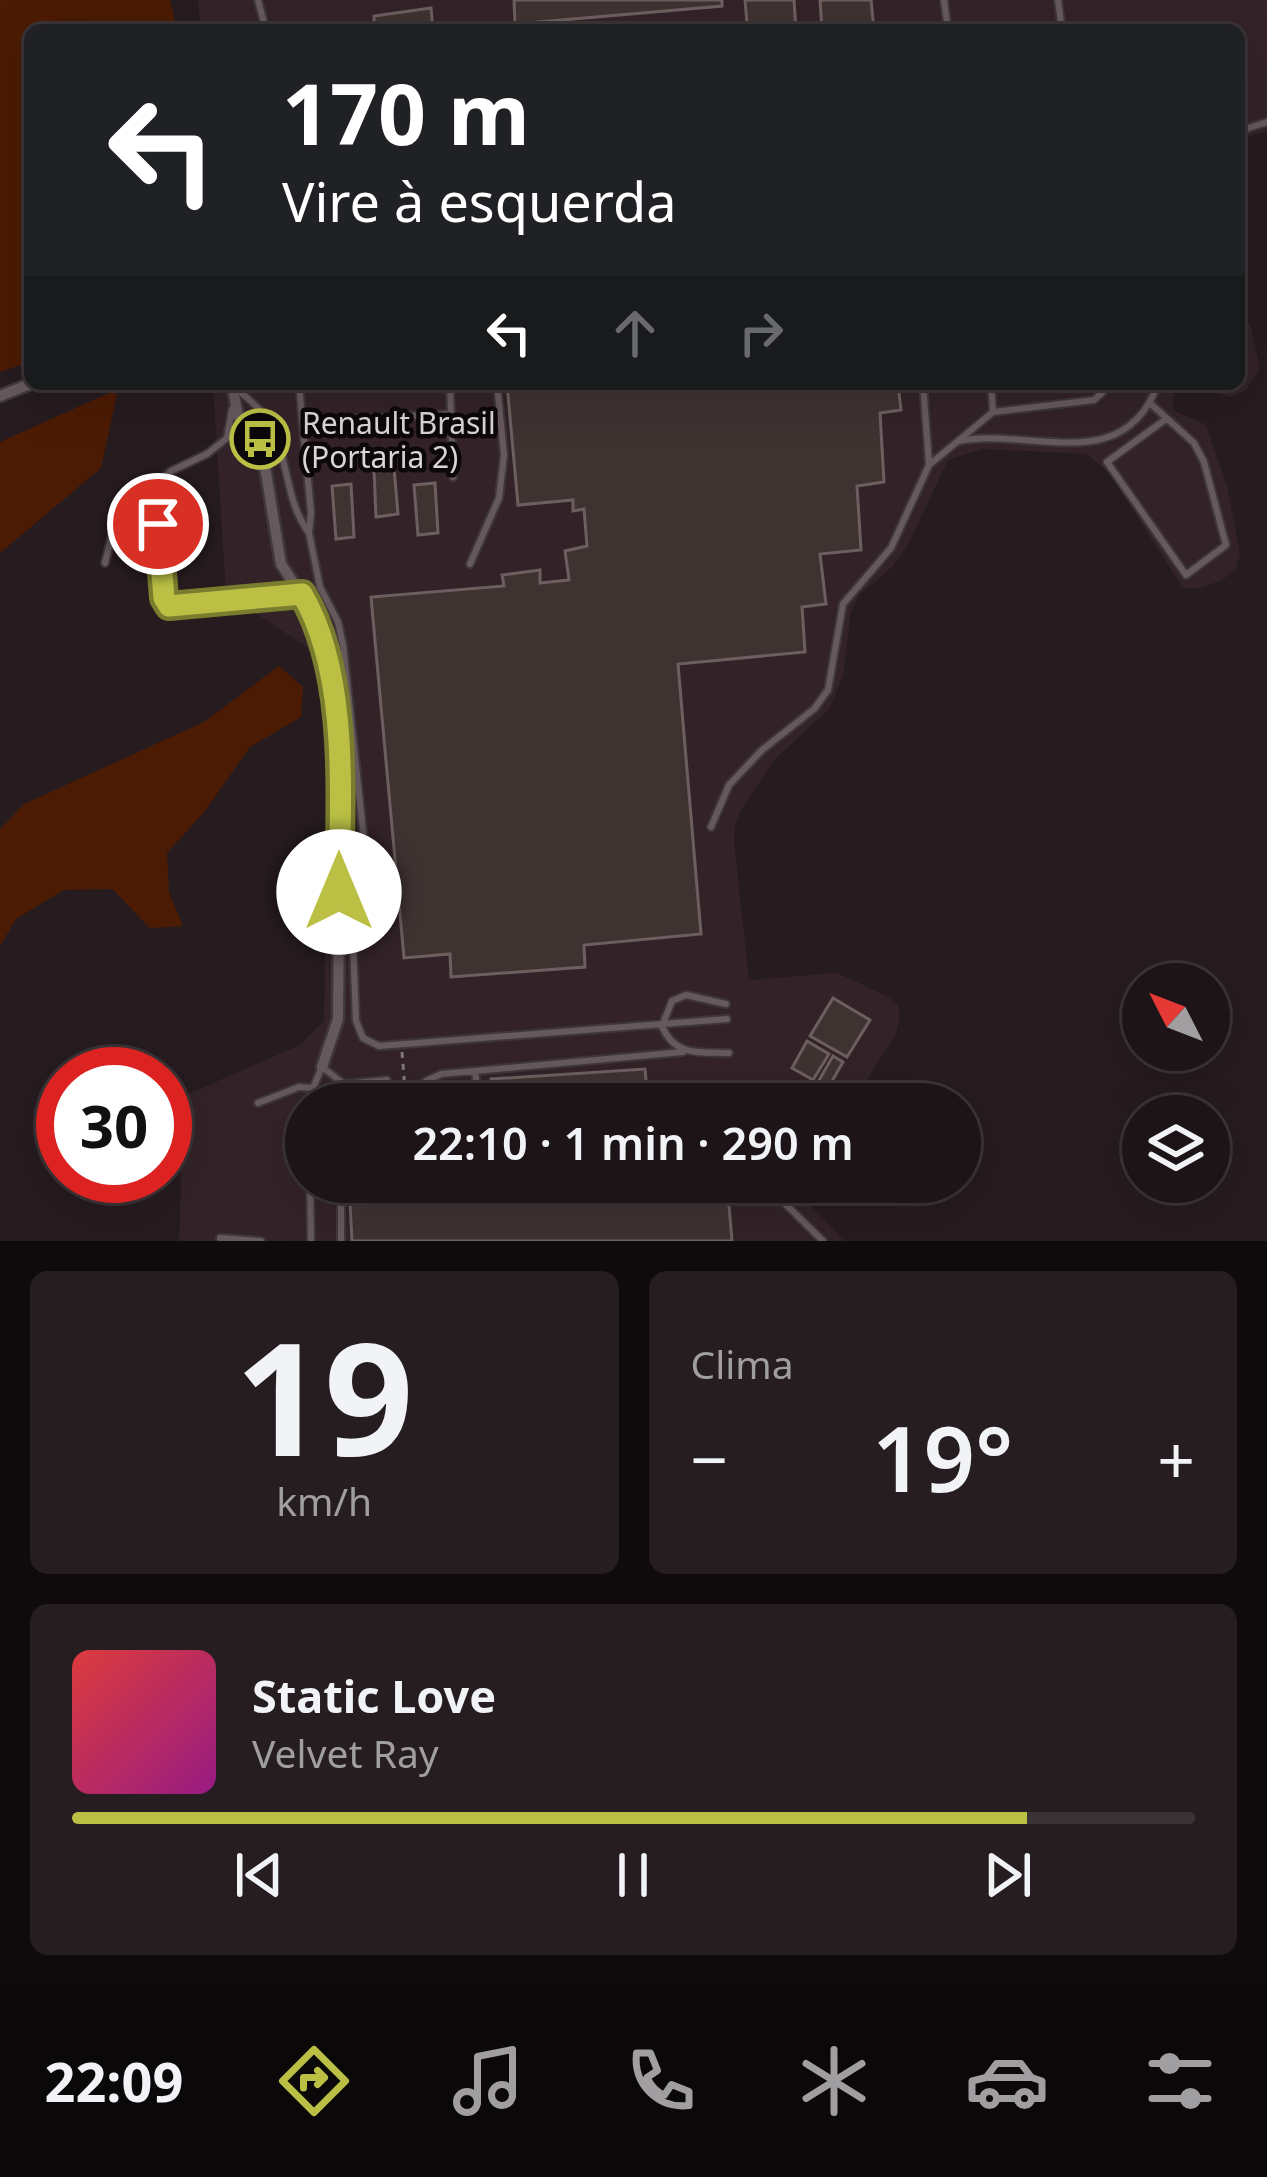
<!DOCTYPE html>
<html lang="pt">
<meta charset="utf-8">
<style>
:root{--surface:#1c1417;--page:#251d20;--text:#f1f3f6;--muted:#a09ea1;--line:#3a3336;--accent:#bbc045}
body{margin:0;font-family:"Noto Sans",sans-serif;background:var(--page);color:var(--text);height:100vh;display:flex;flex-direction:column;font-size:45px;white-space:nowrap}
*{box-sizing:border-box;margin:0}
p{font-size:39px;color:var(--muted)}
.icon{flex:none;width:66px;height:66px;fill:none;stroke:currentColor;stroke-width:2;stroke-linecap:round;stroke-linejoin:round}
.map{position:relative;height:1241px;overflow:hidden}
.side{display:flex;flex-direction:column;gap:30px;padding:30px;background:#0f0b0d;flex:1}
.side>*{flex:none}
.top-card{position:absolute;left:24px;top:24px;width:1221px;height:366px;border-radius:18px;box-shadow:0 12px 48px #0002,0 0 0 3px var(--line);background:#202124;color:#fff;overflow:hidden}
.needle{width:78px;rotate:312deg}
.fabs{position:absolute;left:1122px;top:963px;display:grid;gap:24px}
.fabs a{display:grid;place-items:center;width:108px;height:108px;border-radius:50%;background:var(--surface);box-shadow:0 12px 48px #0002,0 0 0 3px var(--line);font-size:60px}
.speed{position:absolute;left:36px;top:1047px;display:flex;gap:24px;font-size:60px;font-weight:700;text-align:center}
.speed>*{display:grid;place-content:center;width:156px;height:156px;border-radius:50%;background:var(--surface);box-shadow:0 12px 48px #0002,0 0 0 3px var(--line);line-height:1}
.speed .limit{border:18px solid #d22;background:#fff;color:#111}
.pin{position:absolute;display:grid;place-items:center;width:102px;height:102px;color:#fff;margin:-51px;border:6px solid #fff;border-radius:50%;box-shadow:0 3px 12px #0007}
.me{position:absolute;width:132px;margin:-66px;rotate:0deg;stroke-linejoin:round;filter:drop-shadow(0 0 9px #0008)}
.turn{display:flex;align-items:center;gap:42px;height:252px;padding:0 60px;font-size:54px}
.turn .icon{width:156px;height:156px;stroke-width:2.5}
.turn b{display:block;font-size:84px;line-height:102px}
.lanes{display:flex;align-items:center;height:114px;padding:0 60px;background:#0003;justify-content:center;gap:60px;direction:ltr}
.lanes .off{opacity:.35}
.big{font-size:90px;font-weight:600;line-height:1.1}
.side .card{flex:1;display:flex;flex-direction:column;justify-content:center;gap:18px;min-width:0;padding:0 42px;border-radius:18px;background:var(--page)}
.side .dial{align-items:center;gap:0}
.dial b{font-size:156px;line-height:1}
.song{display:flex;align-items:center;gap:36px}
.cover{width:144px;height:144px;border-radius:18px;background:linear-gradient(135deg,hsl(0 70% 55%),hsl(310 70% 35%))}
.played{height:12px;border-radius:6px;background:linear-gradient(90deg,var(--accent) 85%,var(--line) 85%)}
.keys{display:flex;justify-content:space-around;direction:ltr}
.heat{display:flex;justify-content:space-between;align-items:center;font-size:66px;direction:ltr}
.side .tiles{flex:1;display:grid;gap:30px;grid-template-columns:1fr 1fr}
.card:last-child{grid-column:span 2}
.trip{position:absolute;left:285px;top:1083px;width:696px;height:120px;border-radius:60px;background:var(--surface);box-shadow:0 12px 48px #0002,0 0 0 3px var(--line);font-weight:600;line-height:120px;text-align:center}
.tab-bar{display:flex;height:192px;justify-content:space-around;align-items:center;background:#0b0809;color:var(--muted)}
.tab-bar .icon{width:84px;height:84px}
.tab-bar .selected{color:var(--accent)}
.tab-bar b{font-size:54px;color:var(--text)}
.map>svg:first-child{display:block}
.built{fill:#332329}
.green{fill:#4c1b04}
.building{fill:#3f3332;stroke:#6d5f5f;stroke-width:3}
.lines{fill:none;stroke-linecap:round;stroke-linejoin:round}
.service-casing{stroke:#3f373a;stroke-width:10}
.minor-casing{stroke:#3f373a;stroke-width:15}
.path{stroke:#80777a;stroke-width:3;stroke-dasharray:6 6;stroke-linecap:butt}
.service{stroke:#66595d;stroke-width:6}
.minor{stroke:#66595d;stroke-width:10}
.route-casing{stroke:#7a7d2d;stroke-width:30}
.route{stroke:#bbc045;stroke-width:21}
.labels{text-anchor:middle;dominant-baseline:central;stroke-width:9;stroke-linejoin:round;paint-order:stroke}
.poi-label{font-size:30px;fill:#dbd4d6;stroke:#0c0709;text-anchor:start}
</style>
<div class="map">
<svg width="1267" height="1241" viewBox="0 0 1267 1241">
<rect width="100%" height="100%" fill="#261b1f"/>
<path class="built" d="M 198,0 L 1267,0 L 1267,131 L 1239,140 L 1239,30 L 201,30 Z
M 1239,312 L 1250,325 L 1260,369 L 1246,390 L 1230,397 L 1213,392 L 1204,384 L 1239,384 Z
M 213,384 L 1173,384 L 1173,410 L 1206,425 L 1227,486 L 1240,554 L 1236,569 L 1221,581 L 1195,589 L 1182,587 L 1110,474 L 1087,454 L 983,449 L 948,460 L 907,547 L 891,568 L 859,595 L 851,612 L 843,675 L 830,708 L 774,760 L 741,810 L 735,825 L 734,841 L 749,980 L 837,973 L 887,996 L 898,1006 L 900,1019 L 895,1036 L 851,1104 L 306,1104 L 306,1182 L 788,1182 L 845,1241 L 179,1241 L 184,1096 L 300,1045 L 324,1021 L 329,705 L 307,647 L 226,594 Z"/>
<path class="green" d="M 0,0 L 170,0 L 177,30 L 30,30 L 30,362 L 0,372 Z
M 118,389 L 101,468 L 0,553 L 0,442 Z
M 279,666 L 303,687 L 301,717 L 250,747 L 205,811 L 167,853 L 169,892 L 183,926 L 150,928 L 112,889 L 64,890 L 16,919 L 0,946 L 0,829 L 24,804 L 204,722 Z"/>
<path class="building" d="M 514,0 L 722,0 L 722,6 L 515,24 Z
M 745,0 L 794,0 L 796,30 L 647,30 L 747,23 Z
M 820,0 L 871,0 L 874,30 L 822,30 Z
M 431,8 L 433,30 L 374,30 L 374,16 Z
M 507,384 L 898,384 L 901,410 L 880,413 L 884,482 L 857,486 L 861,550 L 820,554 L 826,604 L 802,607 L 805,652 L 678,664 L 701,934 L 584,945 L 585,967 L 451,977 L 450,954 L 404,958 L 371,597 L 504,586 L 502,575 L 540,570 L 540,583 L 569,580 L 565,551 L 587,546 L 584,509 L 573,511 L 573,500 L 518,505 Z
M 394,468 L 398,514 L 376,517 L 374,470 Z
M 435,483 L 438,533 L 418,535 L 414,485 Z
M 351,484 L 354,537 L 336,539 L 332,486 Z
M 833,998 L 870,1020 L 847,1057 L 810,1036 Z
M 807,1041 L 829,1054 L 813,1080 L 792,1068 Z
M 833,1056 L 843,1062 L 828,1088 L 818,1082 Z
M 645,1069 L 648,1104 L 493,1104 L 491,1079 Z
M 349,1182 L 727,1182 L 732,1241 L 352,1241 Z"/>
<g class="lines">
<defs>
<path id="service" d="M 258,0 L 264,23 L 272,30
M 944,0 L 948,30
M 1058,0 L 1062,30
M 1239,131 L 1267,122
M 450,384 L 453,477
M 923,384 L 929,464
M 991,384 L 993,412
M 233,386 C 248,399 265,411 273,430 C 289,464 286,502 309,533 L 311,513 L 299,384
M 1151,404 L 1194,443 L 1204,462 L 1226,545 L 1186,575 L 1107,462 L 1166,419
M 326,420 L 451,414
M 959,441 C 1032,427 1123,478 1158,384
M 155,487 L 164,598 L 169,606 L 298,594
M 309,533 L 320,587 L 338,622 L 343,645 L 364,840 L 352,916 L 356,1021 L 363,1038 L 379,1046 L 727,1019
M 105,563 L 114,528 L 171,471 L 207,454 L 227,438 L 232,409
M 470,564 L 499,498 L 504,455 L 497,384
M 711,827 L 729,785 L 762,750 L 814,709 L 828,690 L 843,604 L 891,548 L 929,465 L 993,412 L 1094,400 L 1104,391 L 1104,384
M 726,1004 L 686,995 L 672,1001 L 662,1026 C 675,1057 699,1052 729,1053
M 475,1071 L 479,1104
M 258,1103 L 299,1087 L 313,1088
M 313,1104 L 313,1088 L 322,1067 L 344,1084 L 387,1080
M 401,1104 L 426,1081 L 441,1074 L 683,1052
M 310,1182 L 311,1241
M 341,1182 L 341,1241
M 763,1182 L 823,1241
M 220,1238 L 261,1241"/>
<path id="minor" d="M 232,384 L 238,416 L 264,461 L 281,564 L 309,607 L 322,636 L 335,721 L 340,807 L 338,1019 L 322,1067
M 0,396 L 30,384"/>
</defs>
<use href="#service" class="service-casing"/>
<use href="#minor" class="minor-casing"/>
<path class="path" d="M 402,1052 L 405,1090"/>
<use href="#service" class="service"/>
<use href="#minor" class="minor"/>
</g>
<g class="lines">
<defs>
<path id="route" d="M 158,524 L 164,598 L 169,606 L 302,594 C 350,675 340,800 339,892"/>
</defs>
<use href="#route" class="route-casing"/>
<use href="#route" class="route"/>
</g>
<defs>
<symbol id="bus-ring" viewBox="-11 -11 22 22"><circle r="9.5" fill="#0c0709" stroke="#bbc045" stroke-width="1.5"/><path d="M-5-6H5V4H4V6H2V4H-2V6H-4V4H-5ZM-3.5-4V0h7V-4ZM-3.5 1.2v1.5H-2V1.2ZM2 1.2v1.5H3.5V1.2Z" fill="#bbc045"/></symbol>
</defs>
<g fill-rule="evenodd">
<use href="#bus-ring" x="227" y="406" width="66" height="66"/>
</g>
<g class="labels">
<g class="poi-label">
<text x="302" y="422">Renault Brasil<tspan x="302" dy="34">(Portaria 2)</tspan></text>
</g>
</g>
</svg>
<div class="fabs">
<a><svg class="needle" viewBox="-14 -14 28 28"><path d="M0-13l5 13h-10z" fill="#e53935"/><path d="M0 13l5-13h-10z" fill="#a09ea1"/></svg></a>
<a><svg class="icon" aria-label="layers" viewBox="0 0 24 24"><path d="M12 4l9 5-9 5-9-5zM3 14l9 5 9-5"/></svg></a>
</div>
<div class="speed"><div class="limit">30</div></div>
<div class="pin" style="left:158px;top:524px;background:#d93025"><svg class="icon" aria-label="arrive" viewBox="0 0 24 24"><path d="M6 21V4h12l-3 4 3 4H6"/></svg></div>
<svg class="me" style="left:339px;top:892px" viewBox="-20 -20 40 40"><circle r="19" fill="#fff"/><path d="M0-13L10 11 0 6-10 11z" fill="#bbc045"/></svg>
<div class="trip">22:10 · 1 min · 290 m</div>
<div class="top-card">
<div class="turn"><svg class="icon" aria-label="left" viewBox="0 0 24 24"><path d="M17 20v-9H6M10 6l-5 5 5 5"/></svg><div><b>170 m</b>Vire à esquerda</div></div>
<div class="lanes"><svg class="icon" aria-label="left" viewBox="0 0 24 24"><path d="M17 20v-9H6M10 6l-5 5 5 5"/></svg><svg class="icon off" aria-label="ahead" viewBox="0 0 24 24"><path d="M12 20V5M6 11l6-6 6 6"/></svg><svg class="icon off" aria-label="right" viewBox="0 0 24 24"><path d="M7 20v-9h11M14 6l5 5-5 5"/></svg></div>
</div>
</div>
<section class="side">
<div class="tiles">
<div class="card dial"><b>19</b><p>km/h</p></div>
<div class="card"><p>Clima</p>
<div class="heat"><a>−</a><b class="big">19°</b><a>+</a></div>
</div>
<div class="card">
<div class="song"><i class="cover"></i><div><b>Static Love</b><p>Velvet Ray</p></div></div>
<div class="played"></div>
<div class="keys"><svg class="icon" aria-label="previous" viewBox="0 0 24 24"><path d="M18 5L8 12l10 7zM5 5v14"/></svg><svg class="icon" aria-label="pause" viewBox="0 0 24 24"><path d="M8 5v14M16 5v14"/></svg><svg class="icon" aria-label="next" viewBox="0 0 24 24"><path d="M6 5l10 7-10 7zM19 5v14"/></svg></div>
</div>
</div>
</section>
<nav class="tab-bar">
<b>22:09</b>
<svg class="icon selected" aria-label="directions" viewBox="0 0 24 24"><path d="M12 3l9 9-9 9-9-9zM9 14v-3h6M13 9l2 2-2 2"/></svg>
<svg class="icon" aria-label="music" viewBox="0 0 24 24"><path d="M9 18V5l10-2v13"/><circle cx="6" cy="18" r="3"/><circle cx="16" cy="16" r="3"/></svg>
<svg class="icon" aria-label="phone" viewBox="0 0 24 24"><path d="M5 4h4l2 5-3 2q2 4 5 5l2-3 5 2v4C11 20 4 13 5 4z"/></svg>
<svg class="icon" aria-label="climate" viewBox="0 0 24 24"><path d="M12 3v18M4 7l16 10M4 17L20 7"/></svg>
<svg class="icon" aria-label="car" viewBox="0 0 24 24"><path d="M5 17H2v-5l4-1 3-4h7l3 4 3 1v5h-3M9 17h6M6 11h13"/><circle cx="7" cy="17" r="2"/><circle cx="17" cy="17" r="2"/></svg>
<svg class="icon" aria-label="filters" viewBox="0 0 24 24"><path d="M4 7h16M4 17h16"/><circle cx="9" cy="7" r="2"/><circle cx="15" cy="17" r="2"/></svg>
</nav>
